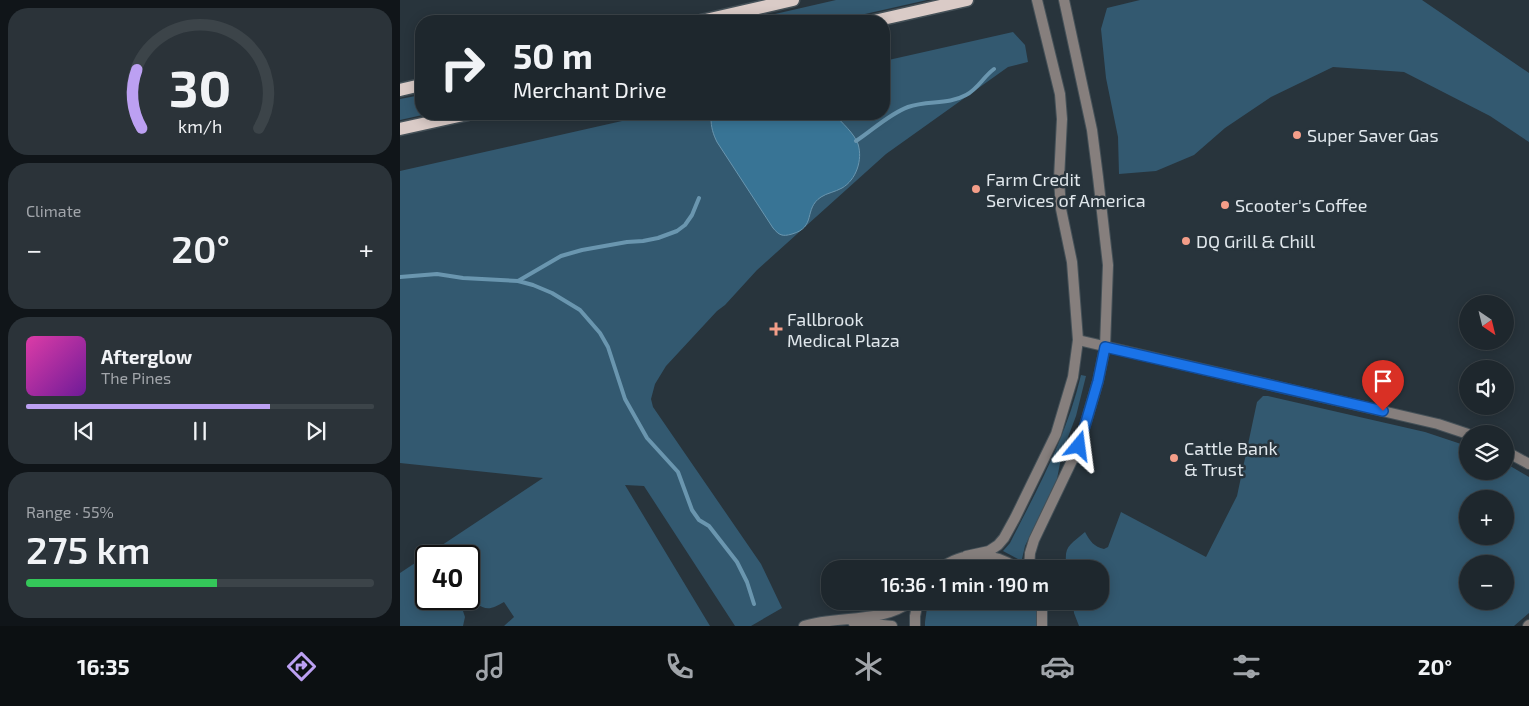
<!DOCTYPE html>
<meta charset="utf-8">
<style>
:root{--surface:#1e272d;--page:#2b3339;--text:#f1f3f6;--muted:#a1a5aa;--line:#3c4449;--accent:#bca0f2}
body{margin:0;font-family:"Exo 2",sans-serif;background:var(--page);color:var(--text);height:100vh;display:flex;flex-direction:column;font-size:19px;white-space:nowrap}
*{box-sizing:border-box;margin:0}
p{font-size:16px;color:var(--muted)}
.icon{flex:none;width:28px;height:28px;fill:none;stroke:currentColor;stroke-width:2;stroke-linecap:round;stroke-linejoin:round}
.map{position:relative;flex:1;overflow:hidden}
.panel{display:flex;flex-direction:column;gap:8px;padding:8px;background:#101519;width:400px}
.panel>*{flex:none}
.top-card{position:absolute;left:15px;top:15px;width:475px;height:105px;border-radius:20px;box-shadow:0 2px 12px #0003,0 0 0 1px var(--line);background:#1e272d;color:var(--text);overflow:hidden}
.needle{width:32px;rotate:145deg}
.tools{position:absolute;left:1059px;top:295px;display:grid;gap:10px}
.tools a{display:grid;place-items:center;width:55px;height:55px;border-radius:50%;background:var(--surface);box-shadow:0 2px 12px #0003,0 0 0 1px var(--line);font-size:25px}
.speed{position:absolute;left:15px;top:545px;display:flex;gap:10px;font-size:25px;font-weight:700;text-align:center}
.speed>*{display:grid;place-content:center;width:65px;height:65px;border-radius:50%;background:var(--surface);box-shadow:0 2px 12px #0003,0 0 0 1px var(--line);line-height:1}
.speed .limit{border:2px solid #111;border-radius:8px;background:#fff;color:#111}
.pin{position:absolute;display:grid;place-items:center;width:42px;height:42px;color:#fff;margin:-51px -21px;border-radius:50% 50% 50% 0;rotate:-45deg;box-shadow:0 0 5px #0007}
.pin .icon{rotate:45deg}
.me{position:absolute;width:55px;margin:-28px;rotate:16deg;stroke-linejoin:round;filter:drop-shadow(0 0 4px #0008)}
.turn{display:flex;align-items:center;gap:18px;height:105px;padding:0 15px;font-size:22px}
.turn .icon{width:65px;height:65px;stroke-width:2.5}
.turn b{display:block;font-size:35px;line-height:42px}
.big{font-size:38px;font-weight:600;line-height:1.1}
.panel .tile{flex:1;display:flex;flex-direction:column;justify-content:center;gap:8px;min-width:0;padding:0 18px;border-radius:20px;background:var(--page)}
.panel .dial{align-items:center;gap:0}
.dial svg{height:130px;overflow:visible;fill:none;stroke:var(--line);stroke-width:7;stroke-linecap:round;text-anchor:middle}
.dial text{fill:var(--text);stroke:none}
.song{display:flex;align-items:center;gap:15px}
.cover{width:60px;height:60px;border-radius:8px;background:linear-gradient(135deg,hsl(320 70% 55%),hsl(280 70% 35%))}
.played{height:5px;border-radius:2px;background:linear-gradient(90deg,var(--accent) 70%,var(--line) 70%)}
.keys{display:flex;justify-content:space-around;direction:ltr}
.heat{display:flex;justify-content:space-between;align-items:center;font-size:28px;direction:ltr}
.charge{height:8px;border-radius:4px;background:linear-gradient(90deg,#34c759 55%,var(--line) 0)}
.trip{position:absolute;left:421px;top:560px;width:288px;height:50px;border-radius:20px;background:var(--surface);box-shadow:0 2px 12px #0003,0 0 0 1px var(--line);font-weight:600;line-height:50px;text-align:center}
.tab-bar{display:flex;height:80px;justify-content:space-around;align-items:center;background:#0c1012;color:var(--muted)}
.tab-bar .icon{width:35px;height:35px}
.tab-bar .active{color:var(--accent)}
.tab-bar b{font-size:22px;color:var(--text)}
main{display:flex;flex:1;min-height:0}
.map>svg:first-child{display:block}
.green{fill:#335970;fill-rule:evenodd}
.water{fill:#387495;stroke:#6a96af}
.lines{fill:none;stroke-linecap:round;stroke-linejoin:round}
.stream{stroke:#6a96af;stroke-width:4}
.minor-casing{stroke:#455158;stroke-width:12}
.tertiary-casing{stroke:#455158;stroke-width:12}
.primary-casing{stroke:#455158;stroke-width:15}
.minor{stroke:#867f7d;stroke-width:10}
.tertiary{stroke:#867f7d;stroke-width:10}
.primary{stroke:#dacbc7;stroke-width:12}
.route-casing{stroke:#114b97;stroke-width:12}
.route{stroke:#1a73e8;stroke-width:9}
.poi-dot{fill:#f49e89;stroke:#28343c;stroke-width:2}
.labels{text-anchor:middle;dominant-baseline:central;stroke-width:5;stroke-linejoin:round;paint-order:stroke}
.poi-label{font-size:18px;fill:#e0e7ec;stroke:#28343c;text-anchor:start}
</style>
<main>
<section class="panel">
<div class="tile dial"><svg viewBox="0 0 100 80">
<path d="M14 69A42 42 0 1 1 86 69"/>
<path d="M14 69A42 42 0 0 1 11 33" stroke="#bca0f2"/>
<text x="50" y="56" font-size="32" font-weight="700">30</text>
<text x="50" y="72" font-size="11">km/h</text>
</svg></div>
<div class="tile"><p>Climate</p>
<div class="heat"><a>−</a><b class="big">20°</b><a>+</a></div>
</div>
<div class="tile">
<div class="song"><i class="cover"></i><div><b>Afterglow</b><p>The Pines</p></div></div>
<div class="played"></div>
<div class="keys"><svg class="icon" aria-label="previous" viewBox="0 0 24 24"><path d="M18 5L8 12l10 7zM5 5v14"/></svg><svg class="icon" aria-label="pause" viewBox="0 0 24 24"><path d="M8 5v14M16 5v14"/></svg><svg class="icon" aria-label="next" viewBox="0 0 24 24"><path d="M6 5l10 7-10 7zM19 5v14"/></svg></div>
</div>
<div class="tile"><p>Range · 55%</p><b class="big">275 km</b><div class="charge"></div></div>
</section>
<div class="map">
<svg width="1129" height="626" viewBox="0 0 1129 626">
<rect width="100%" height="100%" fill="#28343c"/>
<path class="green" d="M 436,0 L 527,0 L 434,21 L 344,21 Z
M 740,0 L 1022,0 L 1129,73 L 1129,142 L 1090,116 L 1004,72 L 933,67 L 871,97 L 825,128 L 794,155 L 756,171 L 719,174 L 718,137 L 706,78 L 701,29 L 707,8 Z
M 613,32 L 625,45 L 628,62 L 608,67 L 486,154 L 357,270 L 325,305 L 317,311 L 266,366 L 255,384 L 251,399 L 253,407 L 361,564 L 382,608 L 351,626 L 335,626 L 244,486 L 225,485 L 310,626 L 104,626 L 114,617 L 104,602 C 93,608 87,612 76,603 L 63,611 L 65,617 L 63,626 L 0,626 L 0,573 L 143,478 L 0,463 L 0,171 L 253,114 L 484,114 L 484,61 ZM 26,556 L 69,556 L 69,599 L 26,599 Z
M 21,95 L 21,114 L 27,114 L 0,120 L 0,99 Z
M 681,375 L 686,376 L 676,416 L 662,453 L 657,479 L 625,546 L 622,559 L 620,560 L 603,551 L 610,543 C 638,488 667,435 681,375 Z
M 863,396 L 868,396 L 1025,432 L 1067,446 L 1068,471 L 1105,471 L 1105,463 L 1129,477 L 1129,613 L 1114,626 L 679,626 L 674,613 L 673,601 L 700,601 L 700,569 L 667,569 C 663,546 669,546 685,532 C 690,541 694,547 704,549 L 708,547 L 721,512 L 806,557 L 837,496 L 857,402 ZM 1068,499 L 1105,499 L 1105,536 L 1068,536 ZM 1068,564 L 1105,564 L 1105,601 L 1068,601 Z
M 528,601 L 634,601 L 636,606 L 638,624 L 637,626 L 525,626 L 525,622 Z"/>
<path class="water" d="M 314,114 L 434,114 C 442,123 454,133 458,144 C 463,160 456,180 442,188 C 435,192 427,193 421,197 C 403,209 417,227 392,234 C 382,237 379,235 373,228 L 317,142 C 313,134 311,127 311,118 Z"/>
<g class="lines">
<path class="stream" d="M 456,141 C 473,130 489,114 508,107 C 527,100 548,105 566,95 C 578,89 583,77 594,69
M 0,277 L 37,274 L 63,278 L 118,281 L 133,285 L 152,293 L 180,310 L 200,333 L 208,347 L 225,399 L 247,438 L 278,472 L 292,510 L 299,520 L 309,526 L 337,562 L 347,582 L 354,604
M 118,281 L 161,256 L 182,250 L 227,242 L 243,241 L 258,238 L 277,231 L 285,225 L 292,215 L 299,198"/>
<defs>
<path id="minor" d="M 678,340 L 1038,424 L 1068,434
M 1105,451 L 1129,464
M 453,622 L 492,626
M 404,626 C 438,615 482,624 511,601"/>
<path id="tertiary" d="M 566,556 L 589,551 L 598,545 L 604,538 L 615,518 L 656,434 L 673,377 L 678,340 L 672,262 L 661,209 L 659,179 L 662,119 L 660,94 L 637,0
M 540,569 C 564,550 594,552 618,569
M 629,569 L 630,553 L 634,540 L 679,446 L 698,381 L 705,347 L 708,265 L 698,177 L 692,130 L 664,0
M 640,601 L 642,611 L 642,626
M 515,626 L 515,616 L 518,601
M 1128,626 L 1129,625"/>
<path id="primary" d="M 301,21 L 393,0
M 474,21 L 567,0
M 0,90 L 21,85
M 0,129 L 68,114"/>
</defs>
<use href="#minor" class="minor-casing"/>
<use href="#tertiary" class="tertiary-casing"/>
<use href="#primary" class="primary-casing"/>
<use href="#minor" class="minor"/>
<use href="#tertiary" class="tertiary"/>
<use href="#primary" class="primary"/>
</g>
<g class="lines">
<defs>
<path id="route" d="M 679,446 L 698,381 L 705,347 L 983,411"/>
</defs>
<use href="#route" class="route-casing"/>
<use href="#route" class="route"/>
</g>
<g class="poi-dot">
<circle cx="897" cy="135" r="5"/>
<circle cx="576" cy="189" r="5"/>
<circle cx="825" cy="205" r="5"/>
<circle cx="786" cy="241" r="5"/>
<path d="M373.5 321.5h5v5h5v5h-5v5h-5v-5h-5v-5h5z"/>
<circle cx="774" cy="458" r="5"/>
</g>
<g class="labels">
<g class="poi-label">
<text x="907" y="135">Super Saver Gas</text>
<text x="586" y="179">Farm Credit<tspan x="586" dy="21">Services of America</tspan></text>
<text x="835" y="205">Scooter's Coffee</text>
<text x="796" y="241">DQ Grill &amp; Chill</text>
<text x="387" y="319">Fallbrook<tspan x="387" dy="21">Medical Plaza</tspan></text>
<text x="784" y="448">Cattle Bank<tspan x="784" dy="21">&amp; Trust</tspan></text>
</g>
</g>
</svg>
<div class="tools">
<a><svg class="needle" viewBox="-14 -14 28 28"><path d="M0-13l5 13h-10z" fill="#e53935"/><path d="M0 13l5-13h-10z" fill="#a1a5aa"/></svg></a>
<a><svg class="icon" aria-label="sound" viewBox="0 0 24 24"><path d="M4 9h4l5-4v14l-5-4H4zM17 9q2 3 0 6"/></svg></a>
<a><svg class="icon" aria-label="layers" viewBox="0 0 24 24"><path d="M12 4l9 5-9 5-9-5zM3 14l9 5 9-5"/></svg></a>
<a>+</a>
<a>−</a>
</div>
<div class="speed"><div class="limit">40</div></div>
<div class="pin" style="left:983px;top:411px;background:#d93025"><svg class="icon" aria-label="arrive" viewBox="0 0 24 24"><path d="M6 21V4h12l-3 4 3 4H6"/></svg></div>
<svg class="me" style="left:679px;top:446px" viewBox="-20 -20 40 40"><path d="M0-17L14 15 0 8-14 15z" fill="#1a73e8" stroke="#fff" stroke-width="4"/></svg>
<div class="trip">16:36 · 1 min · 190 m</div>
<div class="top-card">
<div class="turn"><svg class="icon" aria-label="right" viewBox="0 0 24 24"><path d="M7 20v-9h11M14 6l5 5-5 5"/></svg><div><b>50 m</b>Merchant Drive</div></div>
</div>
</div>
</main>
<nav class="tab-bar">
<b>16:35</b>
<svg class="icon active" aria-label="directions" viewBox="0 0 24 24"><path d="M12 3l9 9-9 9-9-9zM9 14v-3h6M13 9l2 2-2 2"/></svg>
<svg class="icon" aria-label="music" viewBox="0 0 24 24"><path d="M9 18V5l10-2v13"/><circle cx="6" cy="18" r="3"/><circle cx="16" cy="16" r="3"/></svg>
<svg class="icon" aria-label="phone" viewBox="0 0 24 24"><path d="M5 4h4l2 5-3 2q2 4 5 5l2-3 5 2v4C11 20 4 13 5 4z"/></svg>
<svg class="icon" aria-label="climate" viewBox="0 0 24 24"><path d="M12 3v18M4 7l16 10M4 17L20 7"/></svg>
<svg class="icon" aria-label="car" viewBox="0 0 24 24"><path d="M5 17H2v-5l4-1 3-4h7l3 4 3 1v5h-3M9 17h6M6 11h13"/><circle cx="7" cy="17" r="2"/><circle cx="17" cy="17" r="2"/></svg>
<svg class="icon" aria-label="filters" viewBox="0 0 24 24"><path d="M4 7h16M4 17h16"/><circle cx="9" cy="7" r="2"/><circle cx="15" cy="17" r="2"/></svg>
<b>20°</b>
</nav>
